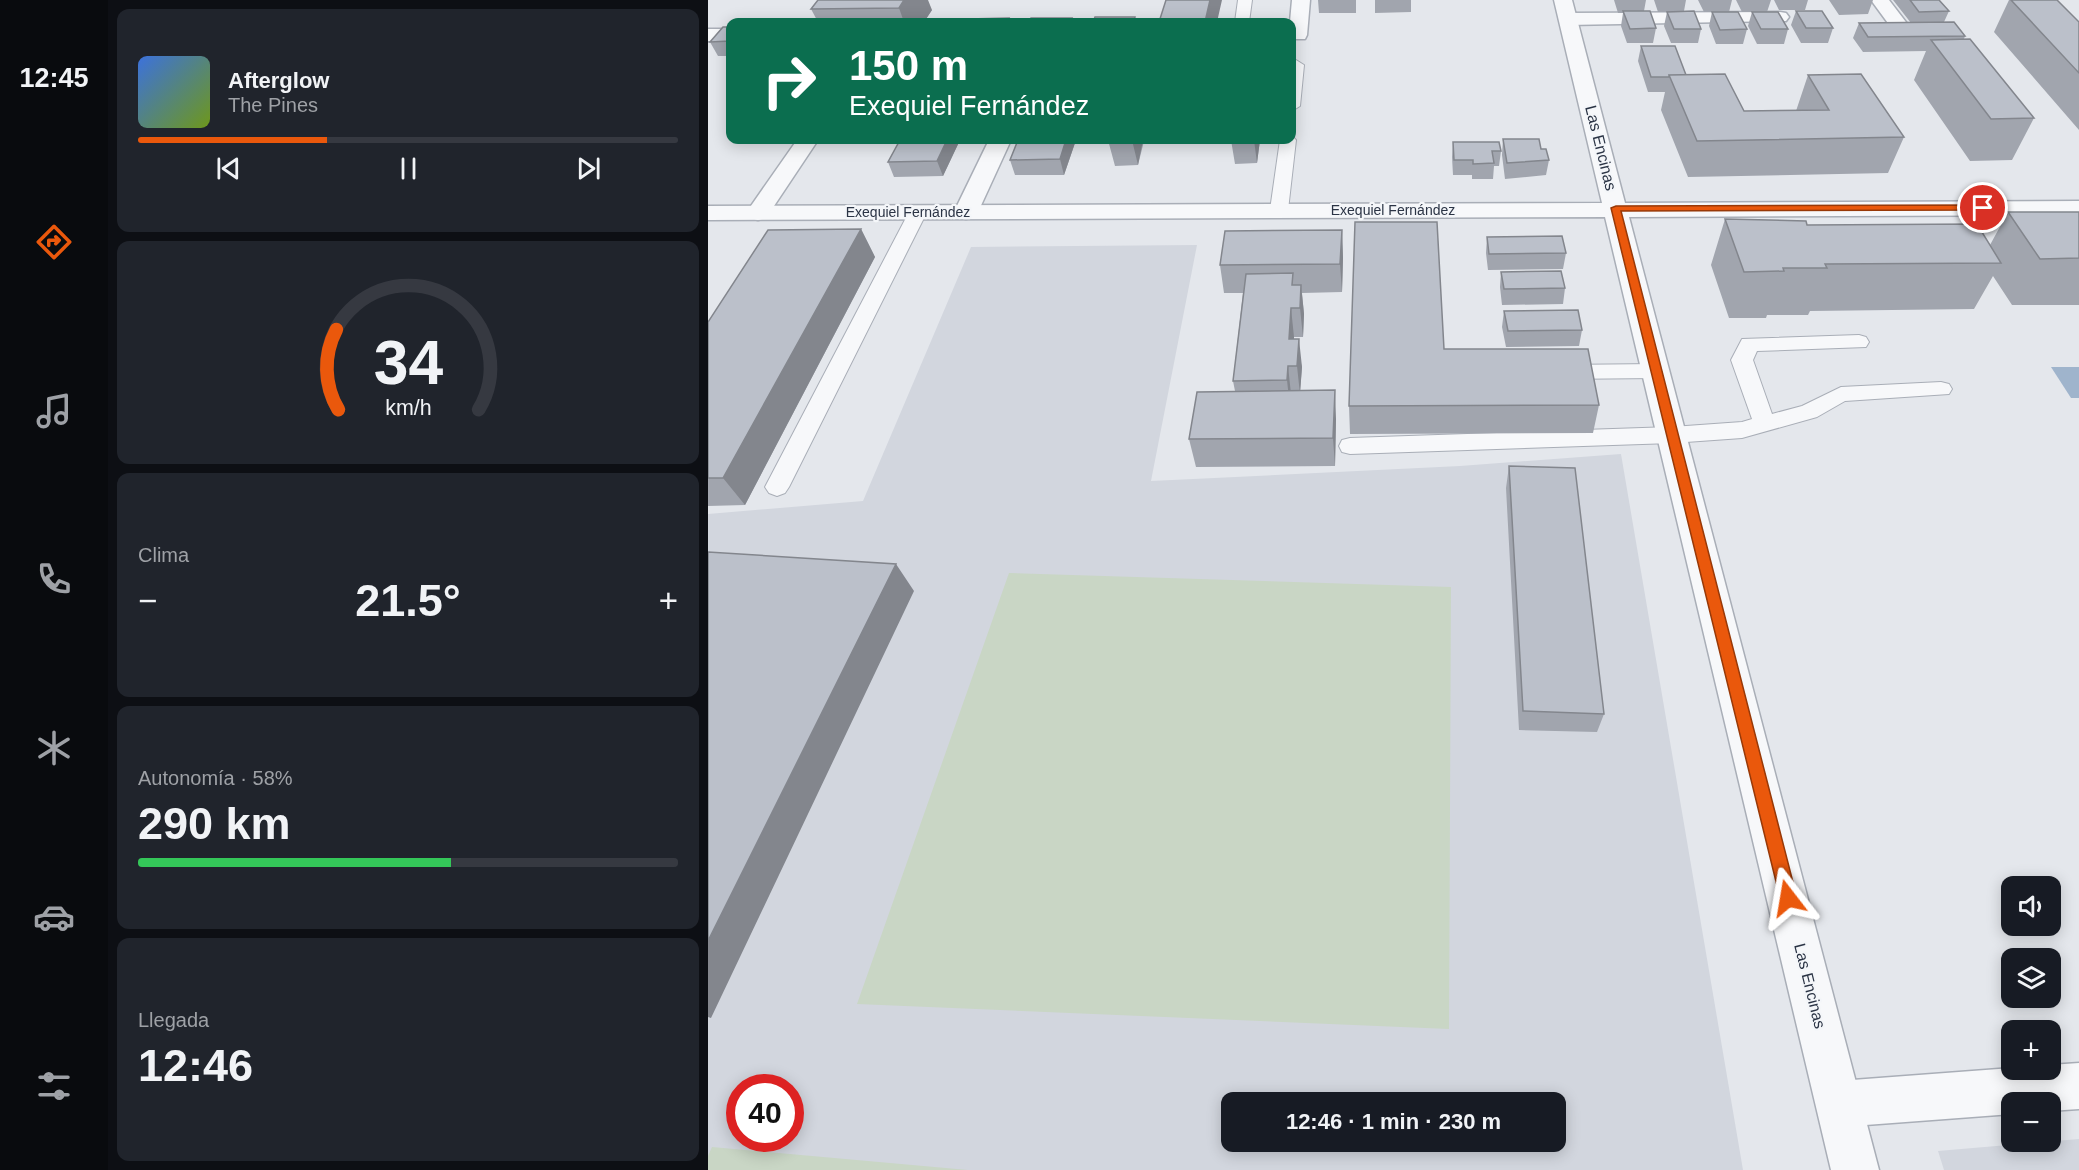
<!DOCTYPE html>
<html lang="es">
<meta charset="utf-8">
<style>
:root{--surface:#171b24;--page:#20242c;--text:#f1f3f6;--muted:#9ea1a6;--line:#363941;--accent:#ea580c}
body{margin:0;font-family:Helvetica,sans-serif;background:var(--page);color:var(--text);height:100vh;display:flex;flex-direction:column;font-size:22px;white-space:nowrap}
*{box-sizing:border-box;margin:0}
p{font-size:20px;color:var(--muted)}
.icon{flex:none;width:33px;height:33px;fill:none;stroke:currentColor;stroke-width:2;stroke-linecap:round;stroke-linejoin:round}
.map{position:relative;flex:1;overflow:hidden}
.side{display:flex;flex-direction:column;gap:9px;padding:9px;background:#0d0f14;width:600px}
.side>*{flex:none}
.guide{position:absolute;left:18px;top:18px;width:570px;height:126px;border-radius:12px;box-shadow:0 3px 15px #0003;background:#0b6e4f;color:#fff;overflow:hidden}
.tools{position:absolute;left:1293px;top:876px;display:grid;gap:12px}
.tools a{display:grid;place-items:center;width:60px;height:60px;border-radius:12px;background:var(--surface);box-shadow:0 3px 15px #0003;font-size:30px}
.speed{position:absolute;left:18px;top:1074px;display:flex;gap:12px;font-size:30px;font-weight:700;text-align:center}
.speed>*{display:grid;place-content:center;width:78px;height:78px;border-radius:50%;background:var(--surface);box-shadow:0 3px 15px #0003;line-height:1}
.speed .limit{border:9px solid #d22;background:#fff;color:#111}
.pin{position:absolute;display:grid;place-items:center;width:51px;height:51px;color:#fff;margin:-26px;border:3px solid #fff;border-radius:50%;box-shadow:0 2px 6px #0007}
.me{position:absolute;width:66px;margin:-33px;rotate:346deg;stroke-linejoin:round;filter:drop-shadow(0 0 4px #0008)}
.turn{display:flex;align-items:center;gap:21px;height:126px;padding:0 24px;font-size:27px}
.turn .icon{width:78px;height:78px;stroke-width:2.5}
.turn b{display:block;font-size:42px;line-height:51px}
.big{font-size:45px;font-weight:800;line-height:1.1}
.side .widget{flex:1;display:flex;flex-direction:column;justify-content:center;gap:9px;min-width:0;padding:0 21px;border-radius:12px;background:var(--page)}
.side .dial{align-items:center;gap:0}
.dial svg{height:156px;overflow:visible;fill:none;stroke:var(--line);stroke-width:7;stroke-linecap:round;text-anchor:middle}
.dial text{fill:var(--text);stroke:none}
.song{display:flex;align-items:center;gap:18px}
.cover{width:72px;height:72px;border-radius:9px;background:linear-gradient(135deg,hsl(220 70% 55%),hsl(80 70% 35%))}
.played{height:6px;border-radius:3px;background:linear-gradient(90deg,var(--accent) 35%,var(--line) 35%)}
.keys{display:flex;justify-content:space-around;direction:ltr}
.heat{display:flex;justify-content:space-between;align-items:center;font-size:33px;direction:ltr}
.charge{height:9px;border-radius:4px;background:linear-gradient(90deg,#34c759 58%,var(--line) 0)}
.trip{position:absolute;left:513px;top:1092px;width:345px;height:60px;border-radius:12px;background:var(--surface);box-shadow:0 3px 15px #0003;font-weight:800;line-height:60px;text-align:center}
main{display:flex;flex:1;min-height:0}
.tabs{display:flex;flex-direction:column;width:108px;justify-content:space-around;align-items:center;background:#090b0e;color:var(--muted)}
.tabs .icon{width:42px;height:42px}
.tabs .active{color:var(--accent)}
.tabs b{font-size:27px;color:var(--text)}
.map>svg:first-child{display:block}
.built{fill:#d2d6de;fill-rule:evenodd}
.green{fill:#c9d6c5}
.water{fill:#9fb4cc}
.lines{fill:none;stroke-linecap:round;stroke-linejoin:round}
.service-casing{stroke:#a9aeb7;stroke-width:2}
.minor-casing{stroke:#a9aeb7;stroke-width:3}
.tertiary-casing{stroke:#a9aeb7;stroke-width:3}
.service{fill:#f7f8fa;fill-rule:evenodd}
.minor{fill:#f7f8fa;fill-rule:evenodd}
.tertiary{fill:#f7f8fa;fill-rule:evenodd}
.wall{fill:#a1a5ae}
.shaded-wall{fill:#83868d}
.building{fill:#bbc0ca;stroke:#83868d;stroke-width:1.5}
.route{fill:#ea580c;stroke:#983908;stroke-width:1.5}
.labels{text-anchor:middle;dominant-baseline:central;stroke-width:4.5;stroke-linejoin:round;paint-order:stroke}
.far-street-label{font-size:14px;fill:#2b3445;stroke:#f4f6f9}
.street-label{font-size:16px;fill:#2b3445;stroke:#f4f6f9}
</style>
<main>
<nav class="tabs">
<b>12:45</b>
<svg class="icon active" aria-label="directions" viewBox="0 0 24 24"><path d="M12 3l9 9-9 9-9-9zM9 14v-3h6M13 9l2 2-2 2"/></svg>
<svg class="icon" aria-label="music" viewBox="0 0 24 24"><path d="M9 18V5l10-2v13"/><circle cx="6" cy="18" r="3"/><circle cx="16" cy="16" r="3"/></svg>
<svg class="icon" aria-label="phone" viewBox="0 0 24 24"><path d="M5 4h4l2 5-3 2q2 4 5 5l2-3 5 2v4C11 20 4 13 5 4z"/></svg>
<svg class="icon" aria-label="climate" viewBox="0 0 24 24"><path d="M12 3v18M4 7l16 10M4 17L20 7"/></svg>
<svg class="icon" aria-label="car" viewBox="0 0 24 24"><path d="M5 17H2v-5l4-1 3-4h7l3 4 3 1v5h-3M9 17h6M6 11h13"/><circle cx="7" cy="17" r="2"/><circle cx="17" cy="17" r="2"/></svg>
<svg class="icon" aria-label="filters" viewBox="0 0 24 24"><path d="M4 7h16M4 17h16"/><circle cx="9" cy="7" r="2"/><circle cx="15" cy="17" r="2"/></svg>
</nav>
<section class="side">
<div class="widget">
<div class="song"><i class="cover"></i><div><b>Afterglow</b><p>The Pines</p></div></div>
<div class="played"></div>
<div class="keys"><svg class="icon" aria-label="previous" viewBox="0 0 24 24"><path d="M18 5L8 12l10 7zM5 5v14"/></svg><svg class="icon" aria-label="pause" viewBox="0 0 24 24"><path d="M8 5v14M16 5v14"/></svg><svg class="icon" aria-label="next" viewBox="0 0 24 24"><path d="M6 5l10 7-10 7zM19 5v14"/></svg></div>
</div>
<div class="widget dial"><svg viewBox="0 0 100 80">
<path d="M14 69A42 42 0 1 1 86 69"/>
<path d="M14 69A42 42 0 0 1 13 28" stroke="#ea580c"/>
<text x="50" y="56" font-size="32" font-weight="700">34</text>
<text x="50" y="72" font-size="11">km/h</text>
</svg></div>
<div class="widget"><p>Clima</p>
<div class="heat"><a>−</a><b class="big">21.5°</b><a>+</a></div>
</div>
<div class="widget"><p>Autonomía · 58%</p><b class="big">290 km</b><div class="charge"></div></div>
<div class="widget"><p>Llegada</p><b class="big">12:46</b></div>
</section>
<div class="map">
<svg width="1371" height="1170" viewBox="0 0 1371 1170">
<rect width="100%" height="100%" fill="#e4e7ec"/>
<path class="built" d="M 489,245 L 443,481 L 752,466 L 913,454 L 1035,1170 L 0,1170 L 0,514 L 155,501 L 263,247 ZM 32,1088 L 82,1088 L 82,1138 L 32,1138 ZM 524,1102 L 848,1102 L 848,1142 L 524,1142 Z
M 1371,1139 L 1371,1170 L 1236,1170 L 1230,1151 Z"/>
<path class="green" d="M 301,573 L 743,587 L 741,1029 L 149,1004 Z
M 4,1147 L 260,1170 L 0,1170 L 0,1156 Z"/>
<path class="water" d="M 1343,367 L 1371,367 L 1371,398 L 1363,398 Z"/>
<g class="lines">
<defs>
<path id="service" d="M 530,0 L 544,0 L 541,22 L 527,22 Z
M 588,60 L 596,65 L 592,106 L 584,111 L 584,62 Z
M 584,136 L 588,140 L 580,210 L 577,214 L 565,214 L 562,210 L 572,140 L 584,140 Z
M 210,207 L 216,208 L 219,212 L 81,487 L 77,493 L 69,496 L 61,493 L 57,487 L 201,212 L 204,208 Z
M 1151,335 L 1158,337 L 1161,342 L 1158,347 L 1049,351 L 1045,360 L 1064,414 L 1094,406 L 1133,387 L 1233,382 L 1241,384 L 1244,389 L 1241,394 L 1137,401 L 1109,417 L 1034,438 L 964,443 L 642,454 L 634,452 L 631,446 L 634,440 L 642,438 L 964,427 L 1034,422 L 1044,419 L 1023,360 L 1034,339 Z
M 949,364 L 957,366 L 960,371 L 957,376 L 949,378 L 852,379 L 844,377 L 841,372 L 844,367 L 852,365 Z"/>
<path id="minor" d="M 584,0 L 602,0 L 599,35 L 597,39 L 584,39 L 582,22 Z
M 1163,0 L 1181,0 L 1204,30 L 1202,34 L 1188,34 Z
M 1072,12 L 1078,13 L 1081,17 L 1078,21 L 860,25 L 854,23 L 851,19 L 854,15 L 860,13 Z
M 0,29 L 22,29 L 22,41 L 0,41 Z
M 89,140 L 110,140 L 58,218 L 50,220 L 42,218 L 38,213 Z
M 281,140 L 303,140 L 270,212 L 266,217 L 258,219 L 250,217 L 246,212 Z
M 1371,1063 L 1371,1109 L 1342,1111 L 1342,1102 L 1304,1102 L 1304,1114 L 1131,1127 L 1115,1120 L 1108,1104 L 1115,1088 L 1131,1081 L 1304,1068 L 1342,1070 L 1342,1065 Z"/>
<path id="tertiary" d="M 846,0 L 864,0 L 917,203 L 1371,201 L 1371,215 L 921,217 L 1171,1170 L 1123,1170 L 897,217 L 0,220 L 0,206 L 894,203 Z"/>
</defs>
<use href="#service" class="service-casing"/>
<use href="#minor" class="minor-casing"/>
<use href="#tertiary" class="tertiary-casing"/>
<use href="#service" class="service"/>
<use href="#minor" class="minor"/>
<use href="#tertiary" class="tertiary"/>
</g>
<path class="wall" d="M 110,0 L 224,10 L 216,22 L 110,22 L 103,9 Z
M 610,0 L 648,0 L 648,13 L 611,13 Z
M 667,0 L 703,0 L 703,12 L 667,13 Z
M 906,0 L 938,0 L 936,11 L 948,28 L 945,43 L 919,43 L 913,26 L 915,13 L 910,13 Z
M 946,0 L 978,0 L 976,11 L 993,29 L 990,43 L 963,43 L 956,26 L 959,12 L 950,12 Z
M 990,0 L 1024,0 L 1021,12 L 1039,29 L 1035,44 L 1008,44 L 1001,26 L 1004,12 L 996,12 Z
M 1028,0 L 1063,0 L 1059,12 L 1080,29 L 1076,44 L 1049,44 L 1040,26 L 1044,12 L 1034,12 Z
M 1066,0 L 1100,0 L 1097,10 L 1071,10 Z
M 1121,0 L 1165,0 L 1160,14 L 1131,15 Z
M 1185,0 L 1231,0 L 1241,11 L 1236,22 L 1257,36 L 1256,39 L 1326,118 L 1304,160 L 1262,161 L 1206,80 L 1218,51 L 1155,52 L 1145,38 L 1151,23 L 1203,23 Z
M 1301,0 L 1349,0 L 1371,22 L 1371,130 L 1286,32 Z
M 1088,11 L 1125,28 L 1120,43 L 1093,43 L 1083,25 Z
M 22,27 L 22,56 L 10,56 L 2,42 Z
M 933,46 L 1036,111 L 1088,111 L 1100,75 L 1196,137 L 1180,173 L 980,177 L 953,110 L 957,92 L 940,92 L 930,61 Z
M 795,139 L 833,149 L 841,160 L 838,175 L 797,179 L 794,155 Z
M 192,140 L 252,140 L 235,176 L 186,177 L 180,162 Z
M 310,140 L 368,140 L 356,175 L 307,175 L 302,160 Z
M 400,140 L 552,140 L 549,163 L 527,164 L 523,140 L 436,141 L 430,165 L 407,166 Z
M 745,142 L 793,151 L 791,166 L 786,166 L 785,179 L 764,179 L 764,175 L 745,175 L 744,157 Z
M 1300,212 L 1371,212 L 1371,305 L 1304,305 L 1285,276 L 1266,309 L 1102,311 L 1100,315 L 1059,315 L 1058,318 L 1021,318 L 1003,265 L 1017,219 L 1099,225 L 1282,245 Z
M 153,229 L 167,257 L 37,505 L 0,506 L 0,322 Z
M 634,230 L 635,258 L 634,292 L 594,293 L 596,314 L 595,337 L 586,337 L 586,339 L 594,367 L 592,391 L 628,419 L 627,466 L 488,467 L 481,439 L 527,391 L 525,381 L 535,293 L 516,293 L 512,265 Z
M 779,237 L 858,253 L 855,269 L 780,270 L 778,253 Z
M 793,272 L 857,288 L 855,304 L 794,305 L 792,287 Z
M 796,311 L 874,330 L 871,346 L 798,347 L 794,327 Z
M 736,349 L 891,405 L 885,433 L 642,434 L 641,406 Z
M 801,466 L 896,714 L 889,732 L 811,730 L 798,488 Z"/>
<path class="shaded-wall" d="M 196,0 L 220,0 L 224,10 L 216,22 L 196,22 L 191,8 Z
M 502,0 L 514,0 L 509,22 L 497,22 Z
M 239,140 L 252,140 L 235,176 L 229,161 Z
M 358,140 L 368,140 L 356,175 L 352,159 Z
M 424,140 L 435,140 L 430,165 Z
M 546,140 L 552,140 L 549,163 Z
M 153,229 L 167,257 L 37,505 L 15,478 Z
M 634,230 L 635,258 L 634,292 L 632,264 Z
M 593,285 L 596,314 L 595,337 L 592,308 Z
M 583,308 L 586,337 L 584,367 L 581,339 Z
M 591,339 L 594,367 L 592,394 L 589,366 Z
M 580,366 L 583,394 L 582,408 L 579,380 Z
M 627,390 L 628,419 L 627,466 L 625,438 Z
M 188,564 L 206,591 L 3,1018 L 0,1017 L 0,941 Z"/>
<path class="building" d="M 110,0 L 196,0 L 191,8 L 103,9 Z
M 458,0 L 502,0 L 497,22 L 451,22 Z
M 1202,0 L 1231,0 L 1241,11 L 1211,12 Z
M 1303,0 L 1349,0 L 1371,22 L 1371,73 Z
M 915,11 L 942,11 L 948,28 L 922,29 Z
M 986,11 L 993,29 L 966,29 L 959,12 Z
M 1088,11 L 1114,11 L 1125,28 L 1098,28 Z
M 1004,12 L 1030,12 L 1039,29 L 1012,30 Z
M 1044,12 L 1070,12 L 1080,29 L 1053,29 Z
M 387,17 L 427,17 L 426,22 L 385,22 Z
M 301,18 L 299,22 L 258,22 L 260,19 Z
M 323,18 L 364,18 L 362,22 L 321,22 Z
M 1246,22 L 1257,36 L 1160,37 L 1151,23 Z
M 15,27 L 22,27 L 22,41 L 2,42 Z
M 1262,39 L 1326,118 L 1283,119 L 1223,40 Z
M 933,46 L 967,46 L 978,75 L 961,75 L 961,77 L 943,77 Z
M 1017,74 L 1036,111 L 1121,110 L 1100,75 L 1153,74 L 1196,137 L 989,141 L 961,75 Z
M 795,139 L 831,139 L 833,149 L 838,149 L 841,160 L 799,163 Z
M 192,140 L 239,140 L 229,161 L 180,162 Z
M 310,140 L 358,140 L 352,159 L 302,160 Z
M 745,142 L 791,142 L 793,151 L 784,151 L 786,163 L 765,164 L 765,160 L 746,160 Z
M 1300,212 L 1371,212 L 1371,258 L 1332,259 Z
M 1017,219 L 1098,221 L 1099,225 L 1269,224 L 1293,263 L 1117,264 L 1119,268 L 1075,268 L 1076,271 L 1036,272 Z
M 647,222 L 729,222 L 736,349 L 880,349 L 891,405 L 641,406 Z
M 153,229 L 15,478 L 0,478 L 0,322 L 60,230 Z
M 634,230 L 632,264 L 512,265 L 517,231 Z
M 854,236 L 858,253 L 781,254 L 779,237 Z
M 853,271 L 857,288 L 796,289 L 793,272 Z
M 585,273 L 584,285 L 593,285 L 592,308 L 583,308 L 581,339 L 591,339 L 589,366 L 580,366 L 579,380 L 525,381 L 538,274 Z
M 870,310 L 874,330 L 800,331 L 796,311 Z
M 627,390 L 625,438 L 481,439 L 489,392 Z
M 801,466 L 867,468 L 896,714 L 815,711 Z
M 0,552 L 188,564 L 0,941 Z"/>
<path class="route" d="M 1275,205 L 1280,208 L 1279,210 L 913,211 L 1089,898 L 1086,904 L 1080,906 L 1074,904 L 1072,898 L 903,208 L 908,206 Z"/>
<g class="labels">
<g class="far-street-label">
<text x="685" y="210">Exequiel Fernández</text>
<text x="200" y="212">Exequiel Fernández</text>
</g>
<g class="street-label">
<text transform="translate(893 148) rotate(76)">Las Encinas</text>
<text transform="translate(1102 986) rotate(76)">Las Encinas</text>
</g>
</g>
</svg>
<div class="tools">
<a><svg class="icon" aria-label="sound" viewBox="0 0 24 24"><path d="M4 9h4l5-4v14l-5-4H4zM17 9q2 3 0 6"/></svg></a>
<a><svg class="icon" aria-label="layers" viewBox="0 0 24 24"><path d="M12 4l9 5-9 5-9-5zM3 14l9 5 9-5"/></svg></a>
<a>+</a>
<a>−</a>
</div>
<div class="speed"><div class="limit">40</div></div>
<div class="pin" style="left:1275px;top:208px;background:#d93025"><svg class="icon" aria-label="arrive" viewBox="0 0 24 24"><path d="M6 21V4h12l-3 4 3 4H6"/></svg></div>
<svg class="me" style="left:1080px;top:898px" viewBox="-20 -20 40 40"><path d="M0-17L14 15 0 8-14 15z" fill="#ea580c" stroke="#fff" stroke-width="4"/></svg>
<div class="trip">12:46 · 1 min · 230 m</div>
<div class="guide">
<div class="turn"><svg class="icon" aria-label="right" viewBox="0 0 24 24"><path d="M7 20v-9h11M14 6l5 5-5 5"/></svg><div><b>150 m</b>Exequiel Fernández</div></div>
</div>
</div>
</main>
